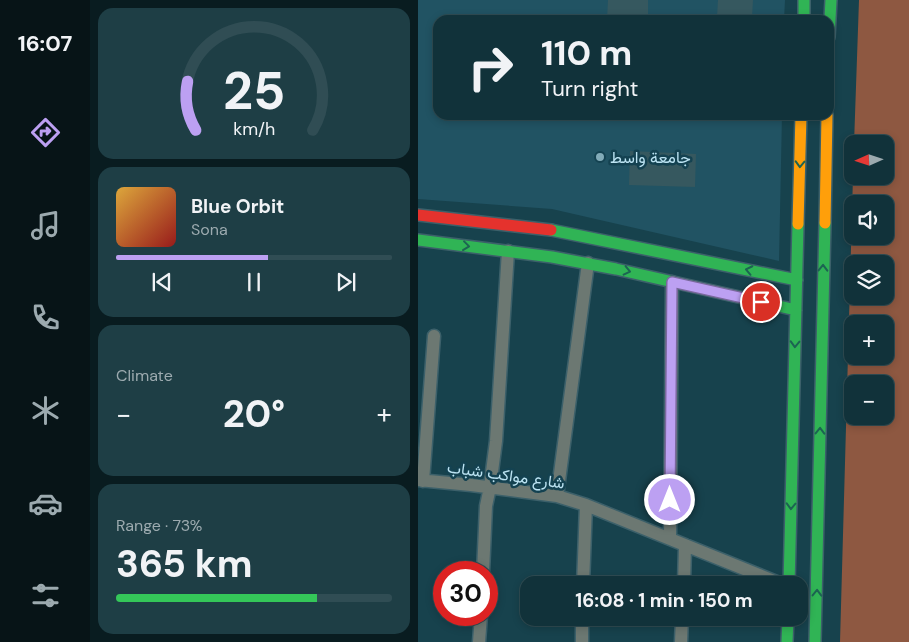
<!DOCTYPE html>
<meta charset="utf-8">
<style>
:root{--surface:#11323a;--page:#1e3e45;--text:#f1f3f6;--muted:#9caaaf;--line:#304d54;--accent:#bca0f2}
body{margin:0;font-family:"DM Sans",Vazirmatn,sans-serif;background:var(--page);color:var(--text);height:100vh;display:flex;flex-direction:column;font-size:19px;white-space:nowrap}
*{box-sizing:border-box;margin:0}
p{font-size:16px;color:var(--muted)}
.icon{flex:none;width:28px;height:28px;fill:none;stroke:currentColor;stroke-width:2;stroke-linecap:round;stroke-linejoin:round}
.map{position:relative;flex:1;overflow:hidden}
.side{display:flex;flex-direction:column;gap:8px;padding:8px;background:#091c20;width:328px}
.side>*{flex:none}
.guide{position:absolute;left:15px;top:15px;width:401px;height:105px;border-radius:15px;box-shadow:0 2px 8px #0003,0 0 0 1px var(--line);background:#11323a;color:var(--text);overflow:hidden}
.needle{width:32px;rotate:267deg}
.buttons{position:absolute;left:426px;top:135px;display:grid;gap:10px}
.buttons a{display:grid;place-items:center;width:50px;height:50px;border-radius:10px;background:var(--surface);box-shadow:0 2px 8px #0003,0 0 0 1px var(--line);font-size:25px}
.speed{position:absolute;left:15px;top:561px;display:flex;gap:10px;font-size:25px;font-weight:700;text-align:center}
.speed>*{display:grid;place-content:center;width:65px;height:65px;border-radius:50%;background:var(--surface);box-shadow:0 2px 8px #0003,0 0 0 1px var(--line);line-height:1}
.speed .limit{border:8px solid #d22;background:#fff;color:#111}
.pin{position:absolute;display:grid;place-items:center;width:42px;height:42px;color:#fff;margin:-21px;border:2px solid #fff;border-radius:50%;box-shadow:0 1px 5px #0007}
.me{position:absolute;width:55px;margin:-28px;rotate:0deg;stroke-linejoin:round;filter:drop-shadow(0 0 4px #0008)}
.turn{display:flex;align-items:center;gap:18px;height:105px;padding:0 25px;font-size:22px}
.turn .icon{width:65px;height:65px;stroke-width:2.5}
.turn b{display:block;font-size:35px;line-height:42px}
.big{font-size:38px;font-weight:700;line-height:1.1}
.side .card{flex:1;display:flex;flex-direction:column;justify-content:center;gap:8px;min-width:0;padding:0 18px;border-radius:15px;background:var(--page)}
.side .dial{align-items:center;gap:0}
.dial svg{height:130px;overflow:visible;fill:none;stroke:var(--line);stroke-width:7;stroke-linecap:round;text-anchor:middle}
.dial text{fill:var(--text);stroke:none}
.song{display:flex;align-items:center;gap:15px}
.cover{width:60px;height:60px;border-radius:8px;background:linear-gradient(135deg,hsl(40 70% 55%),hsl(0 70% 35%))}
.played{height:5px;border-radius:2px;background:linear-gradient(90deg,var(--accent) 55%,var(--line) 55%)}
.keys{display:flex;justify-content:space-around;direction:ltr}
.heat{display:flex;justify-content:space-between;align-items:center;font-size:28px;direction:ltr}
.charge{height:8px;border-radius:4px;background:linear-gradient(90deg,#34c759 73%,var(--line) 0)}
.trip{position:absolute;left:102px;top:576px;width:288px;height:50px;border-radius:15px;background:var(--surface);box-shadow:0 2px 8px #0003,0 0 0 1px var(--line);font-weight:700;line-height:50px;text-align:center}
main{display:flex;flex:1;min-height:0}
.dock{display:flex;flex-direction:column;width:90px;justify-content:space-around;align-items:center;background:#071417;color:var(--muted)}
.dock .icon{width:35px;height:35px}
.dock .active{color:var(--accent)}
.dock b{font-size:22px;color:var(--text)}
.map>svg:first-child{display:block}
.built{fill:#215363}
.green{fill:#8e5841;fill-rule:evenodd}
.building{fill:#36585f}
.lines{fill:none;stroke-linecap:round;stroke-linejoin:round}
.street-casing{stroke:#3c606a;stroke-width:15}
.fast-casing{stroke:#3c606a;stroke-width:14}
.slow-casing{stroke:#3c606a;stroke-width:14}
.jam-casing{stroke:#3c606a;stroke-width:14}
.street{stroke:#6c7872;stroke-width:12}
.fast{stroke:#30b455;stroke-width:11}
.slow{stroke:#ff9f0a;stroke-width:11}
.jam{stroke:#e5322d;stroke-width:11}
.oneway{stroke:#1c6452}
.route-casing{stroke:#7a689d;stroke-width:12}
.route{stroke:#bca0f2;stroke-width:9}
.poi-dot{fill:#82abb8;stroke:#144251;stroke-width:2}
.labels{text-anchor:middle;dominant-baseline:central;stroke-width:5;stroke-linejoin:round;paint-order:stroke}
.poi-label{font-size:16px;fill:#bce3f2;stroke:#144251;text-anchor:start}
.street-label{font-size:16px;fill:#bce3f2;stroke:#144251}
</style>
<main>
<nav class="dock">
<b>16:07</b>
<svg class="icon active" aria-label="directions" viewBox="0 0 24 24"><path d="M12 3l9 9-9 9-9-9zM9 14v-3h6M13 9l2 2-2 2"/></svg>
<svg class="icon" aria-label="music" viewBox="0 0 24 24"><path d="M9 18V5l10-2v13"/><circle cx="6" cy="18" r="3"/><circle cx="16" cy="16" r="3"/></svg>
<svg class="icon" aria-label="phone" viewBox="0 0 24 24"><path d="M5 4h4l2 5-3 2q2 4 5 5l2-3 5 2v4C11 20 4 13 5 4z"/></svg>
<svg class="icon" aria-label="climate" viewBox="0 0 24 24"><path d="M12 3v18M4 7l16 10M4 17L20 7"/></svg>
<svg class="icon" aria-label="car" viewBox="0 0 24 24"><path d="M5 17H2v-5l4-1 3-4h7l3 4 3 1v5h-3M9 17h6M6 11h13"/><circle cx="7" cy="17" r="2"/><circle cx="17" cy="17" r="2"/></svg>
<svg class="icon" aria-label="filters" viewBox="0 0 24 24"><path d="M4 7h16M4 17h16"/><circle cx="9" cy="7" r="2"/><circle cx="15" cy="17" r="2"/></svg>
</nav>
<section class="side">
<div class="card dial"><svg viewBox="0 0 100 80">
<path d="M14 69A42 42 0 1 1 86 69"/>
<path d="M14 69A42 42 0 0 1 9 39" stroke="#bca0f2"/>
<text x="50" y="56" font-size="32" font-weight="700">25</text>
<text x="50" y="72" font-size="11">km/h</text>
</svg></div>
<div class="card">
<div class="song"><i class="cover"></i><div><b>Blue Orbit</b><p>Sona</p></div></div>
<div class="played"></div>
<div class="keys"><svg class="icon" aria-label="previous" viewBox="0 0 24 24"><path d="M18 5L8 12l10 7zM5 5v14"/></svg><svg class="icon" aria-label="pause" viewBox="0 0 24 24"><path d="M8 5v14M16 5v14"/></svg><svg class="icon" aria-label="next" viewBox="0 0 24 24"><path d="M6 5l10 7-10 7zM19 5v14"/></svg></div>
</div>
<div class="card"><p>Climate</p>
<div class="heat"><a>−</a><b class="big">20°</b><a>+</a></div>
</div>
<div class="card"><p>Range · 73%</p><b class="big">365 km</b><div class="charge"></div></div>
</section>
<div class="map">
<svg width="492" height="642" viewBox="0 0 492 642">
<rect width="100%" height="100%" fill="#17424d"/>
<path class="built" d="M 0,0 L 367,0 L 366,20 L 20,20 L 20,115 L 364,115 L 361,261 L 134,209 L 0,199 Z"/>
<path class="green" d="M 441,0 L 491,0 L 491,642 L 422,642 L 435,176 L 468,176 L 468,144 L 436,144 ZM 435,204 L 468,204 L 468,236 L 435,236 ZM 435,264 L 468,264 L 468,296 L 435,296 ZM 435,324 L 468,324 L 468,356 L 435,356 ZM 435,384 L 468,384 L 468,416 L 435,416 Z"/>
<path class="building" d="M 190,0 L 230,0 L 230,20 L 189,20 Z
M 300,0 L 335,0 L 334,18 L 299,17 Z
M 212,151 L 278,154 L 277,187 L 211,185 Z"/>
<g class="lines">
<defs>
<path id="street" d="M 0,480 L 53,485 L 139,496 L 168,505 L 366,585
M 5,481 L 16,336
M 139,496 L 170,263
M 252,539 L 254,282
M 65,572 L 68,506 L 72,487 L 78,441 L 90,251
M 165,585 L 168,505
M 266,585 L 267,545
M 61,642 L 63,615
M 164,642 L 164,618
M 263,642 L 264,618"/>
<path id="fast" d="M 386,0 L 386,20
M 411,37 L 413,0
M 133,230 L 379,280
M 0,240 L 134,257 L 198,269 L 378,310
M 371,585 L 380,224
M 369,642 L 370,618
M 397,642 L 407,223"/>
<path id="slow" d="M 407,223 L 409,115
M 380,224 L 383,115"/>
<path id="jam" d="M 0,215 L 133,230"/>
</defs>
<use href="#street" class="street-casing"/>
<use href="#fast" class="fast-casing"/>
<use href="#slow" class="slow-casing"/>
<use href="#jam" class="jam-casing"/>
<use href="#street" class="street"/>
<use href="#fast" class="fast"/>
<use href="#slow" class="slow"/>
<use href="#jam" class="jam"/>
</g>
<defs><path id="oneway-chevron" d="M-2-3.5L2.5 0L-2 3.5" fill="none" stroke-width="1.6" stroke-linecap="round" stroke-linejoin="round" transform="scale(1.25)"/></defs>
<g class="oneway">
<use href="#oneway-chevron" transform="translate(382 164) rotate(92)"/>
<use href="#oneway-chevron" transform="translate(48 246) rotate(7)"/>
<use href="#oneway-chevron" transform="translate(405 268) rotate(-89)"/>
<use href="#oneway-chevron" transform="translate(331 270) rotate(-168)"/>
<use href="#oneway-chevron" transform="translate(209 271) rotate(13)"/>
<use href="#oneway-chevron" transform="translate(377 344) rotate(92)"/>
<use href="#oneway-chevron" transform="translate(402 431) rotate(-89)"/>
<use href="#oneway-chevron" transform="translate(373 506) rotate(92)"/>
<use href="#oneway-chevron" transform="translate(399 593) rotate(-89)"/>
</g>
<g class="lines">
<defs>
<path id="route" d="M 252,500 L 254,282 L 343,302"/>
</defs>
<use href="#route" class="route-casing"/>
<use href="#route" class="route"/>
</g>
<circle class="poi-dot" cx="182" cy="157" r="5"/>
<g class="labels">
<g class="poi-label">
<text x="192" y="157">جامعة واسط</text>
</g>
<g class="street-label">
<text transform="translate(88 475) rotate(8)">شارع مواكب شباب</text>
</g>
</g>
</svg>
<div class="buttons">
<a><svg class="needle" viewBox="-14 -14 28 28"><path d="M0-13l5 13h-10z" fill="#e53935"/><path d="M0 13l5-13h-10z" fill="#9caaaf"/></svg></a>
<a><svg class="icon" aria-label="sound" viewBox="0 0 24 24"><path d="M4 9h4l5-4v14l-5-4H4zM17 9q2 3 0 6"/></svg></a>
<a><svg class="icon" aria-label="layers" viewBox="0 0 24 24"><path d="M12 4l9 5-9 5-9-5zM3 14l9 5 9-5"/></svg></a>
<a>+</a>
<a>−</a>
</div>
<div class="speed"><div class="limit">30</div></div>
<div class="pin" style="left:343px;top:302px;background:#d93025"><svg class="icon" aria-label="arrive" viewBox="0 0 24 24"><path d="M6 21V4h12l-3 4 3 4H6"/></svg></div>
<svg class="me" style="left:252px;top:500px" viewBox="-20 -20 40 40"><circle r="17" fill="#bca0f2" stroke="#fff" stroke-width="3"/><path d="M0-11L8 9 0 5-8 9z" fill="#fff"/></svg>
<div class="trip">16:08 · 1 min · 150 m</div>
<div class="guide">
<div class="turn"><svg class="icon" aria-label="right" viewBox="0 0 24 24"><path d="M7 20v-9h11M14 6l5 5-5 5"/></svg><div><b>110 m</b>Turn right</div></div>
</div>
</div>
</main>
